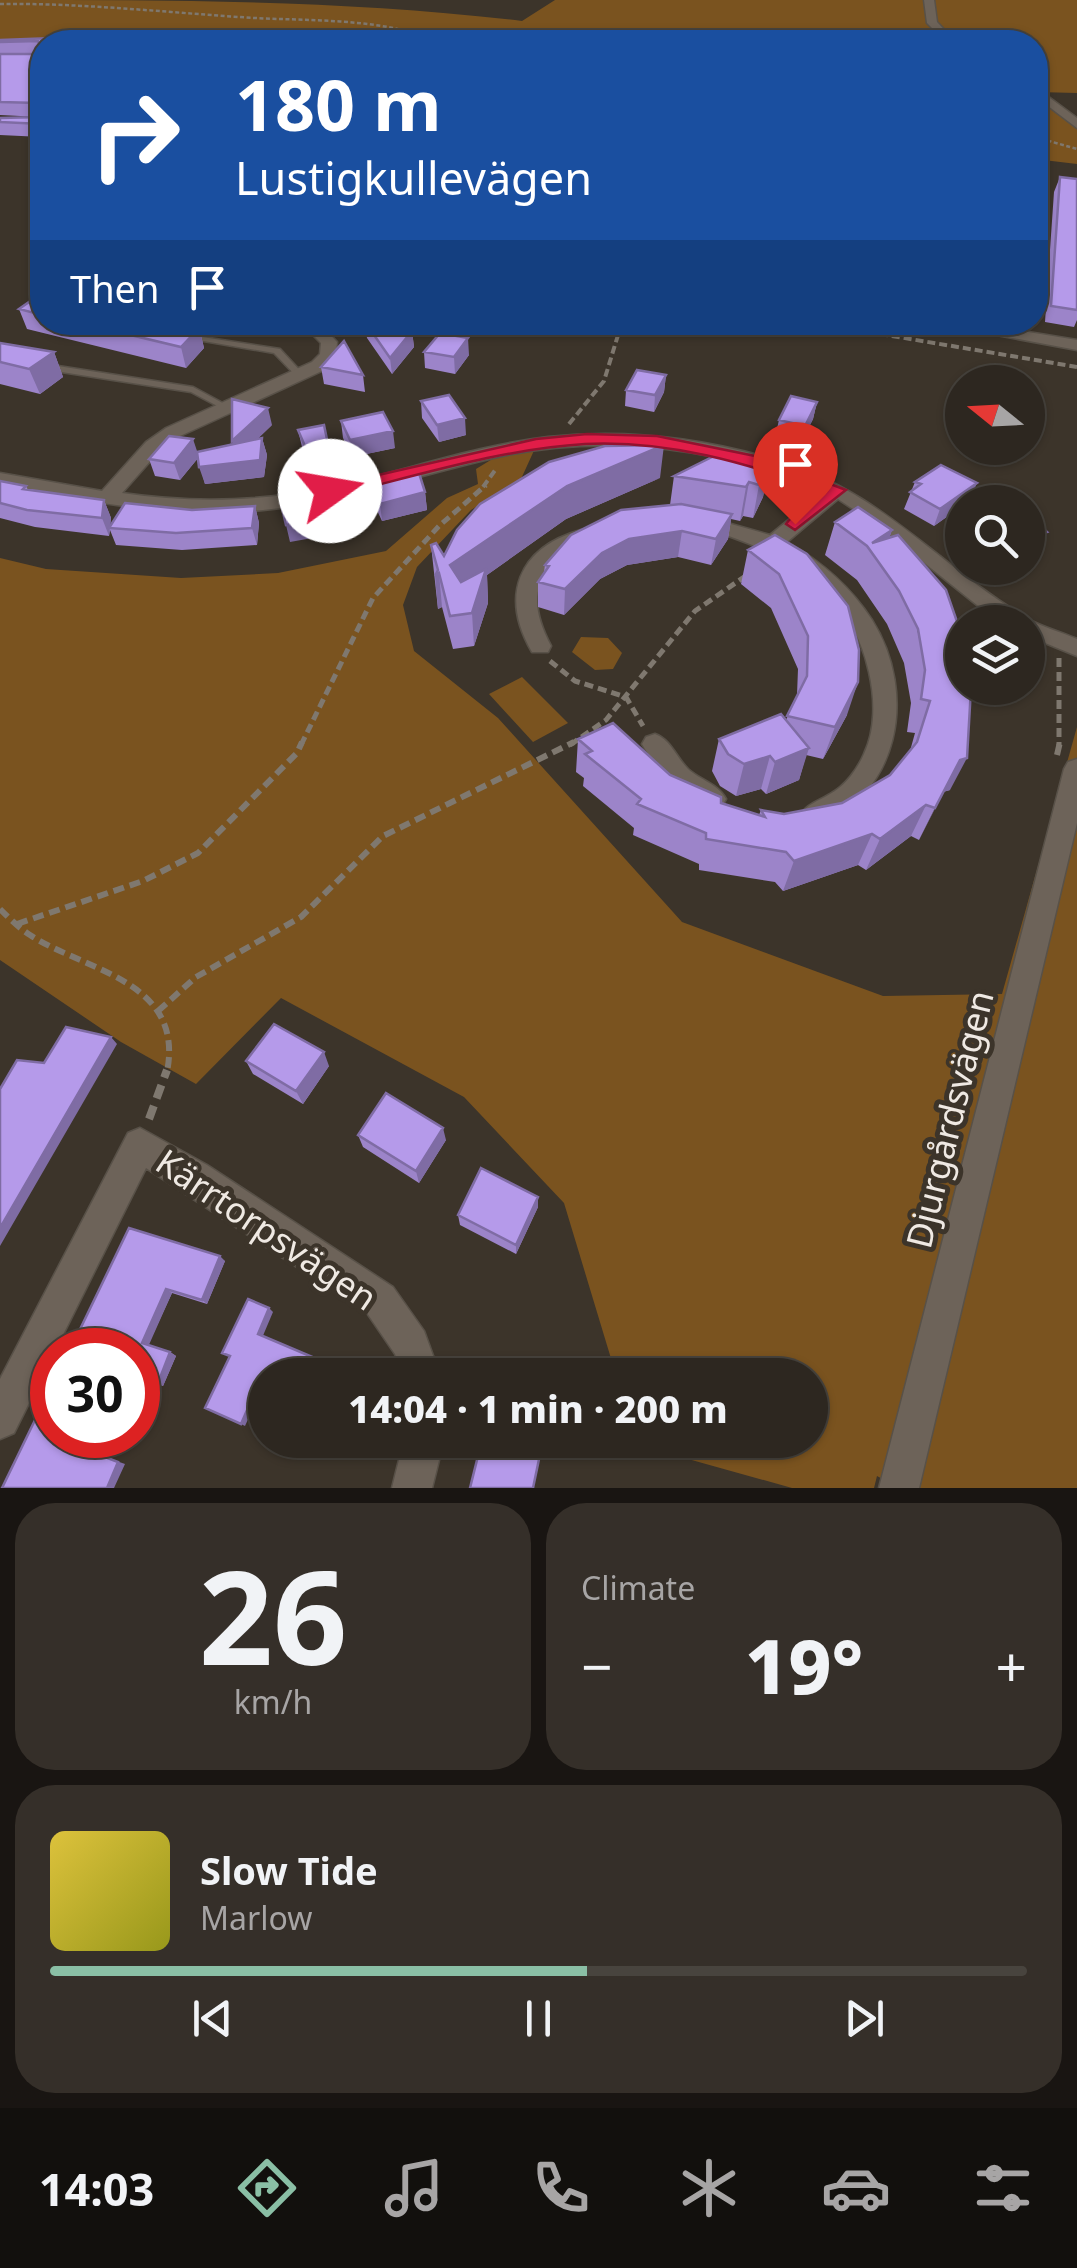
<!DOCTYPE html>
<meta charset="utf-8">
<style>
:root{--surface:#2d2720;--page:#352f29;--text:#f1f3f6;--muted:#a7a5a5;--line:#48443e;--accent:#8abfa5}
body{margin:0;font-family:"Noto Sans",sans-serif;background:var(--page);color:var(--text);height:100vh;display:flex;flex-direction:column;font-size:38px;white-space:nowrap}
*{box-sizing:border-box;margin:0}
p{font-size:32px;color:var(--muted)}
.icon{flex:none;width:55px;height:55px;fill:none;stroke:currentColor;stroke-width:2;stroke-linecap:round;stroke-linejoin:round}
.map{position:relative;height:1488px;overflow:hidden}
.sheet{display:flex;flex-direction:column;gap:15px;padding:15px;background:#191512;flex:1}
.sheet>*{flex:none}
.guide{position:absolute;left:30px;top:30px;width:1018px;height:305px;border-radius:40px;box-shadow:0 2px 8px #0004,0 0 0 2px var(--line);background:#1a4fa0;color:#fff;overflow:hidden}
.needle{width:65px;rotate:288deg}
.tools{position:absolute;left:945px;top:365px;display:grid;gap:20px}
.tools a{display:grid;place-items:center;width:100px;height:100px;border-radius:50%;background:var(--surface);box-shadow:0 2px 8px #0004,0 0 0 2px var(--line);font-size:50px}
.speed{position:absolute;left:30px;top:1328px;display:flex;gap:20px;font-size:50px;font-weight:700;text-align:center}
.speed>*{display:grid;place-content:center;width:130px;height:130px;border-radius:50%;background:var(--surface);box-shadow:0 2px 8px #0004,0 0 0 2px var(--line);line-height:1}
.speed .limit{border:15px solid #d22;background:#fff;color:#111}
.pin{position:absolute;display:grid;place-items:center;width:85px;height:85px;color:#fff;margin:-102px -42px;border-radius:50% 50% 50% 0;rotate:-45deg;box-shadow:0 0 10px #0007}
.pin .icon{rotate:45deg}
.me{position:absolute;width:110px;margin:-55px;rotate:77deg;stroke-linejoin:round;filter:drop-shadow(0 0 8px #0008)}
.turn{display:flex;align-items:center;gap:35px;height:210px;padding:0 40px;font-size:45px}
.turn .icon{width:130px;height:130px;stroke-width:2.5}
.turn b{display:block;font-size:70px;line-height:85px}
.then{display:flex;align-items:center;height:95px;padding:0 40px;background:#0003;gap:20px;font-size:38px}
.big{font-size:75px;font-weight:800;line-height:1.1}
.sheet .widget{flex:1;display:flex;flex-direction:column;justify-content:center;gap:15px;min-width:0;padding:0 35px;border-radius:40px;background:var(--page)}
.sheet .dial{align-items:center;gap:0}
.dial b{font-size:130px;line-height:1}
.song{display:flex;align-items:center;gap:30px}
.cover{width:120px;height:120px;border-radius:15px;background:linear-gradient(135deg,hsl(50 70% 55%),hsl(60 70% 35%))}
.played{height:10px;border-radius:5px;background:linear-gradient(90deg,var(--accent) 55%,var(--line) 55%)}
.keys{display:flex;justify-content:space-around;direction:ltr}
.heat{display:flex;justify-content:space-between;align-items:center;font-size:55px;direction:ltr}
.sheet .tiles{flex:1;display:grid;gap:15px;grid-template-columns:1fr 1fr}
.widget:last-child{grid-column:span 2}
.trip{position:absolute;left:248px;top:1358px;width:580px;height:100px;border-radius:50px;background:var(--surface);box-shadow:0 2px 8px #0004,0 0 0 2px var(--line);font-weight:800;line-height:100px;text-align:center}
.dock{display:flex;height:160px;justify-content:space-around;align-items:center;background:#12100d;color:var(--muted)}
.dock .icon{width:70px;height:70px}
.dock .current{color:var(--accent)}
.dock b{font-size:45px;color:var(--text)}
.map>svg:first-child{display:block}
.green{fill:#7a531f}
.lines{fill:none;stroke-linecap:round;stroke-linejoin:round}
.service-casing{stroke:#585148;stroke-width:3}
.minor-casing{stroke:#585148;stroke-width:3}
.path-far4{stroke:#7f786f;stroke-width:2.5;stroke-dasharray:4 2.5;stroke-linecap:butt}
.path-far3{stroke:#7f786f;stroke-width:4;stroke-dasharray:8 4;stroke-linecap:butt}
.path-far2{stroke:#7f786f;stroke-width:5;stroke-dasharray:9 5;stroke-linecap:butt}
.path-far1{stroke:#7f786f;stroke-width:6;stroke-dasharray:11 6;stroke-linecap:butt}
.path{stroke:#7f786f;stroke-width:8;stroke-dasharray:14 8;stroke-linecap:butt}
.service{fill:#6d6359;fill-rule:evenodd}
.minor{fill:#6d6359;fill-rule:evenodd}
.wall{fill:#9c84c9}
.shaded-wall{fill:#7f6ca4}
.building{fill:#b59aea;stroke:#7f6ca4;stroke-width:2.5}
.route{fill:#e11d48;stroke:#92132f;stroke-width:2.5}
.labels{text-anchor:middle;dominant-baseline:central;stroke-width:10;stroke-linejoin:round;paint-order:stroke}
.near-street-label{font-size:35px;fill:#efe9e3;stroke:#3c342a}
</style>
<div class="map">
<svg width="1077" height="1488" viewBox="0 0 1077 1488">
<rect width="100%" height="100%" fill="#3c342a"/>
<path class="green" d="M 0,0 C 175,0 349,0 522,21 L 555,0 L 1077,0 L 1077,93 L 1037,92 L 1077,126 L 1077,164 L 1035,159 L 1035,42 L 0,41 Z
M 537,444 L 521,479 L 471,510 L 417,567 L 403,605 L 414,651 L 498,718 L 682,922 L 883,996 L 1002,994 L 1077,727 L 1077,1488 L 899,1488 L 877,1476 L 874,1488 L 792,1488 L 638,1445 L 636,1440 L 810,1440 L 810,1375 L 616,1375 L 564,1203 L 464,1097 L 281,998 L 196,1084 L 121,1042 L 0,960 L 0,558 L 46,569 L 181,578 L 278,573 L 386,551 L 447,498 L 478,484 L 476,469 L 507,450 Z
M 581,637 L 608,638 L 622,653 L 613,669 L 595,670 L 572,652 Z
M 522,677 L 568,723 L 533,742 L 489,694 Z"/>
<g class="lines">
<defs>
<path id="service" d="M 183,334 L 280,349 L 305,376 L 298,378 L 274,353 L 186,338 L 182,336 Z
M 45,364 L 193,387 L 230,407 L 223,409 L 191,392 L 42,369 L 42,365 Z"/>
<path id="minor" d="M 924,0 L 934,0 L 937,22 L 956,42 L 946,42 L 927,23 Z
M 1035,87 L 1077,118 L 1077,128 L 1035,96 Z
M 290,322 L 321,325 L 337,342 L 336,355 L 324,370 L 180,436 L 160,450 L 122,493 C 190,503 258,502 326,488 C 400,473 472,446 548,437 C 621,429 695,437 766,457 C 882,489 931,561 1028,619 C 1042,627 1061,632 1077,639 L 1077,656 L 1028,636 L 1028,622 L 1003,622 L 982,609 L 877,525 L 838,499 L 787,542 C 822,562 850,586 872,620 C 918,693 900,797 813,827 L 804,824 L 800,816 C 806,804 819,801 830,794 C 845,786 857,770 864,754 C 876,729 875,698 869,672 C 850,583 772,546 692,525 L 689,521 L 699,515 L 770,535 L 824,491 L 820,489 C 721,449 613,434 507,455 C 426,472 346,502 263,510 C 174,519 87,501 0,485 L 0,473 L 102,491 L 146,442 L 166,428 L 312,362 L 320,354 L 321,343 L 309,331 Z
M 927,322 L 968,322 L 1077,340 L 1077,350 Z
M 581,530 L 588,532 L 591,537 L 588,542 C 538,569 523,593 551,646 L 548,652 L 532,652 C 500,597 517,548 581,530 Z
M 655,734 C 671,740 676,757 688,769 C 700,780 718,784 726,799 L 722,806 C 693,816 655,767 642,744 L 646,737 Z
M 1077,759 L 1077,823 L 919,1488 L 879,1488 L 1064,769 L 1068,762 Z
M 140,1128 L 207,1165 L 393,1287 L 424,1331 L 440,1375 L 402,1375 L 395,1354 L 367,1313 L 146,1168 L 14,1433 L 0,1439 L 0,1379 L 128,1133 Z
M 404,1440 L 444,1440 L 432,1488 L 392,1488 Z"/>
</defs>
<use href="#service" class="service-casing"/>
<use href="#minor" class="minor-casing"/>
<path class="path-far4" d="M 0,4 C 86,3 170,13 255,18 C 313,21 385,18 439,42
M 1035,137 L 1077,149"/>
<path class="path-far3" d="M 809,322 L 1077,367
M 569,424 L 604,381 L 622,322
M 483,487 L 496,469"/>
<path class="path-far2" d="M 1059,658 L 1059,745
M 550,661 L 575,681 L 626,697 L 643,726
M 301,745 L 373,598 L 439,526 L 486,485
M 570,745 L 606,720 L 695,611 L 747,575"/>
<path class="path-far1" d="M 1057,755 L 1060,742
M 0,909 C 9,918 19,928 30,935 C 85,971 185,980 167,1072
M 17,924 L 143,881 L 198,853 L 297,753 L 302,742
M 158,1011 L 196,977 L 301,917 L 383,836 L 574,742"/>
<path class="path" d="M 149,1119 L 167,1070"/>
<use href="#service" class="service"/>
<use href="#minor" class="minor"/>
</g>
<path class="wall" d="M 0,40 L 111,42 L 42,42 L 42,137 L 0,135 L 0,118 L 40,117 L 0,115 L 0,54 L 39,53 L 0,54 Z
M 1060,177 L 1077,179 L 1077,320 L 1074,327 L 1045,322 L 1054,192 Z
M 42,293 L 42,322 L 215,322 L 204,332 L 200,331 L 204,348 L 186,368 L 27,329 L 19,309 Z
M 364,322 L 412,331 L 414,347 L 392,374 L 367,338 Z
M 0,343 L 54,352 L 63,377 L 40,394 L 0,384 Z
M 424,352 L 469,355 L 455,374 L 425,368 Z
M 321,367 L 363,375 L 365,392 L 324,384 Z
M 666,375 L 664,392 L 654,412 L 625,406 L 626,390 Z
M 421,401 L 466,435 L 439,442 L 422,418 Z
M 817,402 L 813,419 L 801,443 L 775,437 L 779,420 Z
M 341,421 L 395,448 L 352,457 L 343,438 Z
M 272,425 L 257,439 L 262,438 L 267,455 L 264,477 L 205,484 L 198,458 L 180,480 L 155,476 L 149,459 L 197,452 L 233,444 L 232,441 Z
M 298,430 L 332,466 L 312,470 L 302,447 Z
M 770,464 L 763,497 L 753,518 L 743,516 L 740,521 L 731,519 L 728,539 L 711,565 L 678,557 L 627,565 L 600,579 L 564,615 L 538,607 L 538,582 L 544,572 L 545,565 L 670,505 L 674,476 Z
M 660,478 L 566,519 L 487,575 L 488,603 L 474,646 L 453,649 L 442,607 L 438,609 L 431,545 L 444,556 Z
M 0,481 L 26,486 L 28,490 L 104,500 L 111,518 L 110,526 L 192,510 L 255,506 L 259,523 L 257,545 L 182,550 L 116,545 L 110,530 L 109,536 L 35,527 L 0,518 Z
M 915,482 L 970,500 L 962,502 L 962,506 L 934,526 L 904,509 Z
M 371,484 L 425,492 L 427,510 L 382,521 L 373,502 Z
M 835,522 L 892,530 L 889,538 L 898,535 L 950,790 L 943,792 L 919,840 L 911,836 L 866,870 L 858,865 L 783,891 L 775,882 L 699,870 L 699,864 L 633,835 L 634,828 L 583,786 L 584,778 L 576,772 L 578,739 L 670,775 L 721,803 L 759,815 L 761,810 L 784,814 L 842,803 L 890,775 L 910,751 L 915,733 L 907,732 L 911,703 L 904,663 L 887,624 L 857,580 L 825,555 Z
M 775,535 L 847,715 L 823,759 L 806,755 L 799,780 L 766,794 L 761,789 L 736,796 L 720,786 L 712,771 L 719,739 L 786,720 L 797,695 L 798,669 L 771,608 L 741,584 L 748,550 Z
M 962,538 L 962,557 L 957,552 Z
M 246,1061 L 329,1066 L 303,1104 L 253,1074 Z
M 358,1135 L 446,1140 L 419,1183 L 363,1147 Z
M 538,1197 L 538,1207 L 516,1254 L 460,1225 L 458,1215 Z
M 129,1228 L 225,1261 L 207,1304 L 172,1293 L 148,1345 L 170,1352 L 176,1356 L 163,1386 L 138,1377 L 138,1350 Z"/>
<path class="shaded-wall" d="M 187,322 L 191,336 L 199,328 L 204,348 L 186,368 L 181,347 L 183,325 Z
M 202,322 L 215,322 L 204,332 Z
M 412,331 L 414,347 L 392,374 L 390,358 Z
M 468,338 L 469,355 L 455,374 L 454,357 Z
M 54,352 L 63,377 L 40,394 L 29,369 Z
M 666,375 L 664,392 L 654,412 L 655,395 Z
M 817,402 L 813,419 L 801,443 L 805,426 Z
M 268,408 L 272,425 L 237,459 L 232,441 Z
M 465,418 L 466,435 L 439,442 L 437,425 Z
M 393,431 L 395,448 L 352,457 L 350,440 Z
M 262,438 L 267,455 L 264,477 L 205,484 L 199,467 Z
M 193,439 L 199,457 L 180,480 L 174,463 Z
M 664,445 L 660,478 L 566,519 L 487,575 L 488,603 L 474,646 L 472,613 L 453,599 L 450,565 L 567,486 Z
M 329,449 L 332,466 L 312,470 L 308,453 Z
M 770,464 L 763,497 L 753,518 L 759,485 Z
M 749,482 L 743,516 L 740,521 L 746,487 Z
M 977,483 L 970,500 L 962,502 L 962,506 L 934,526 L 940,509 Z
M 425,492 L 427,510 L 382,521 L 380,504 Z
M 104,500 L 111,518 L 109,536 L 102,518 Z
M 255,506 L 259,523 L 257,545 L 252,528 Z
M 343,514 L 346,532 L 290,542 L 286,525 Z
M 732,514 L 728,539 L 711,565 L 716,539 Z
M 892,530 L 881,563 L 872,543 Z
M 682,531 L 678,557 L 627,565 L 600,579 L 564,615 L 565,589 L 602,553 L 629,539 Z
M 1047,532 L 1039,549 L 1028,553 L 1028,538 Z
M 439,573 L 442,607 L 438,609 L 435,576 Z
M 858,682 L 847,715 L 823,759 L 835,727 Z
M 809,748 L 799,780 L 766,794 L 775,762 Z
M 770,756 L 761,789 L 736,796 L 744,764 Z
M 967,758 L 950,790 L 943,792 L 919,840 L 960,760 Z
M 926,805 L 911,836 L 866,870 L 880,839 Z
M 872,834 L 858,865 L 783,891 L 794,861 Z
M 111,1037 L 117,1044 L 0,1246 L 0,1228 Z
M 324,1052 L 329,1066 L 303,1104 L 296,1091 Z
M 443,1128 L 446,1140 L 419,1183 L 416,1171 Z
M 538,1197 L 538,1207 L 516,1254 L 516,1245 Z
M 220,1256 L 225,1261 L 207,1304 L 202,1300 Z
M 166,1289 L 172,1293 L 148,1347 L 142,1343 Z
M 269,1308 L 273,1312 L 262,1338 L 258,1334 Z
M 170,1352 L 176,1356 L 163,1386 L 158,1383 Z
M 317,1359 L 320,1362 L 315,1375 L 310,1375 Z
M 262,1376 L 265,1378 L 265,1382 L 245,1426 L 241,1424 Z
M 90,1435 L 99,1435 L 91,1452 L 125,1464 L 114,1488 L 107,1488 L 84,1449 Z"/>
<path class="building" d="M 54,38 L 111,42 L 42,42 L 42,124 L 0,122 L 0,118 L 40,117 L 38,103 L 0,102 L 0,54 L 38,54 L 42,51 L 38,41 L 0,42 L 0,40 Z
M 1060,177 L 1077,179 L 1077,310 L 1051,306 Z
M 42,293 L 42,315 L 19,309 Z
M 76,322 L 187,322 L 183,325 L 199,328 L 181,347 Z
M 365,322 L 369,322 L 412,331 L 390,358 Z
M 440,333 L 468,338 L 454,357 L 424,352 Z
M 344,341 L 363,375 L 321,367 Z
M 0,343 L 54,352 L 29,369 L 0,362 Z
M 637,370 L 666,375 L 655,395 L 626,390 Z
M 449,395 L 465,418 L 437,425 L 421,401 Z
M 791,396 L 817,402 L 805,426 L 779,420 Z
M 232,399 L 268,408 L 232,441 Z
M 383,412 L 393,431 L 350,440 L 341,421 Z
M 324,425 L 329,449 L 308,453 L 298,430 Z
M 169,436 L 193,439 L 174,463 L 149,459 Z
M 262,438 L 260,460 L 199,467 L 197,452 Z
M 664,445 L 567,486 L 450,565 L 461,582 L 486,569 L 472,613 L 450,616 L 439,573 L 435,576 L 438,570 L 431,545 L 436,543 L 444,556 L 457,530 L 480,504 L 549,462 L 605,446 Z
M 722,452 L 770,464 L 759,485 L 749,482 L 746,487 L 674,476 Z
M 941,465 L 977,483 L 940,509 L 910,492 L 921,484 L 915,482 Z
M 419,473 L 425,492 L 380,504 L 371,484 Z
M 0,481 L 26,486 L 23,489 L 104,500 L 102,518 L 27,510 L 0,503 Z
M 338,493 L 343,514 L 286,525 L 281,504 Z
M 125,503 L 192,510 L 255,506 L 252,528 L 176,533 L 109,528 Z
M 681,504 L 732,514 L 716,539 L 682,531 L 629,539 L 602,553 L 565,589 L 538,582 L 549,566 L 545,565 L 571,535 L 621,510 Z
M 858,507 L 892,530 L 872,543 L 898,535 L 946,590 L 962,636 L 962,688 L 971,688 L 967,758 L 960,760 L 935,808 L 926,805 L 880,839 L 872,834 L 794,861 L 786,852 L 706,839 L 706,833 L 637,804 L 641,799 L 585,754 L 592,751 L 578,739 L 613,723 L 670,775 L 721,797 L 721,803 L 765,817 L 761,810 L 784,814 L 842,803 L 890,775 L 917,742 L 930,701 L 921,699 L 925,670 L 918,629 L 899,591 L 867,546 L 835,522 Z
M 1028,515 L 1047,532 L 1028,538 Z
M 775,535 L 807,554 L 848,606 L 859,650 L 858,682 L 835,727 L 787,716 L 807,676 L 808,636 L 779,574 L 748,550 Z
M 781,714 L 809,748 L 775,762 L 770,756 L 744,764 L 728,754 L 719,739 Z
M 274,1024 L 324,1052 L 296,1091 L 246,1061 Z
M 66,1027 L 111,1037 L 0,1228 L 0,1089 L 17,1060 L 44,1063 Z
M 386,1093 L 443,1128 L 416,1171 L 358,1135 Z
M 481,1168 L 538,1197 L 516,1245 L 458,1215 Z
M 129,1228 L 220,1256 L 202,1300 L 166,1289 L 142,1343 L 170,1352 L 158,1383 L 138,1376 L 138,1350 L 70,1350 Z
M 248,1299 L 269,1308 L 258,1334 L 317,1359 L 310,1375 L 265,1375 L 265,1377 L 262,1376 L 241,1424 L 205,1408 L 230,1356 L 222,1353 Z
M 482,1360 L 534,1375 L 478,1375 Z
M 52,1385 L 52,1435 L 90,1435 L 84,1449 L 118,1462 L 107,1488 L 2,1488 Z
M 482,1440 L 543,1440 L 533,1488 L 470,1488 Z"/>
<path class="route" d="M 587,434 L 657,436 L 760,457 L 846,490 L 795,530 L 786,524 L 789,520 L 824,491 C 748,463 668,440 585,444 C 500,449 413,477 330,497 L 321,491 L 330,486 L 536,439 Z"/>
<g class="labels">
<g class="near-street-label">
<text transform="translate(949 1119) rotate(-76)">Djurgårdsvägen</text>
<text transform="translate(267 1229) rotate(34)">Kärrtorpsvägen</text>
</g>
</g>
</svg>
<div class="tools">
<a><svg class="needle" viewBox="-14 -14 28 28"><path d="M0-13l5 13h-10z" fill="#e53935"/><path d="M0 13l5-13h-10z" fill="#a7a5a5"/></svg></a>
<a><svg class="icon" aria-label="search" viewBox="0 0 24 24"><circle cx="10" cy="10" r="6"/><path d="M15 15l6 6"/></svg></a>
<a><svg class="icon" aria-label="layers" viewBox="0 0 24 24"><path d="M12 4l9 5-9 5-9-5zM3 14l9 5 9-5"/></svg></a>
</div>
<div class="speed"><div class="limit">30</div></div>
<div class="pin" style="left:795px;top:524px;background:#d93025"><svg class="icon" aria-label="arrive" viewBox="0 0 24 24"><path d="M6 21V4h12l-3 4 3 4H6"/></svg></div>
<svg class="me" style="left:330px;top:491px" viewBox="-20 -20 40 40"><circle r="19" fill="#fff"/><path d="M0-13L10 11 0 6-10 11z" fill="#e11d48"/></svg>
<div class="trip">14:04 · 1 min · 200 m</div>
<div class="guide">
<div class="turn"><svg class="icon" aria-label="right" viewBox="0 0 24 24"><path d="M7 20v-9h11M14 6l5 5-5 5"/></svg><div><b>180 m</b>Lustigkullevägen</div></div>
<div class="then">Then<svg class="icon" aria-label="arrive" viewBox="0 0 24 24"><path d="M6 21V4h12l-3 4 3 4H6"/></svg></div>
</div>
</div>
<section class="sheet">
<div class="tiles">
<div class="widget dial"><b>26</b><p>km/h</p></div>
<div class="widget"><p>Climate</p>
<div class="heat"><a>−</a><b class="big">19°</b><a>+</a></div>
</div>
<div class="widget">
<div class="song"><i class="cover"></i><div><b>Slow Tide</b><p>Marlow</p></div></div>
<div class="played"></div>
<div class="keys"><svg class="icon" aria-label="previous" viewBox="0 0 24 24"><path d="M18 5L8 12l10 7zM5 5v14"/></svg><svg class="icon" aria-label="pause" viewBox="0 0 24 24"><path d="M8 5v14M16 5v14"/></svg><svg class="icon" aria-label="next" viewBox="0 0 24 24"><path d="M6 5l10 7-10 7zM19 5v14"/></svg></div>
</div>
</div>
</section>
<nav class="dock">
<b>14:03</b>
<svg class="icon current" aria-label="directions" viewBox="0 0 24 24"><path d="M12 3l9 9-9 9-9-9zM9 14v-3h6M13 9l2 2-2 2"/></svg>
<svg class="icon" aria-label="music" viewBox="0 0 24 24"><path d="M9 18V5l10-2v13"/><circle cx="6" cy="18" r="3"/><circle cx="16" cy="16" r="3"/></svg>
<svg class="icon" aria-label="phone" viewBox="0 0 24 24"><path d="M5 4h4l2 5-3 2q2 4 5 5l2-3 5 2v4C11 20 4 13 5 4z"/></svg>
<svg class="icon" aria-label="climate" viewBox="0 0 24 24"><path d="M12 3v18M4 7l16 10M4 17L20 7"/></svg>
<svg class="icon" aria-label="car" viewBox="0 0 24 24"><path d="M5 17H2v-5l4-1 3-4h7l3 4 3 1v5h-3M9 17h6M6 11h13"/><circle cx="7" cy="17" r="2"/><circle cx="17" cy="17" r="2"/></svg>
<svg class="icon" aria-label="filters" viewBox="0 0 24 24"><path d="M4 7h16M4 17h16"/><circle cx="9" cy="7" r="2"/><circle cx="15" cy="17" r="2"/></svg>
</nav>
